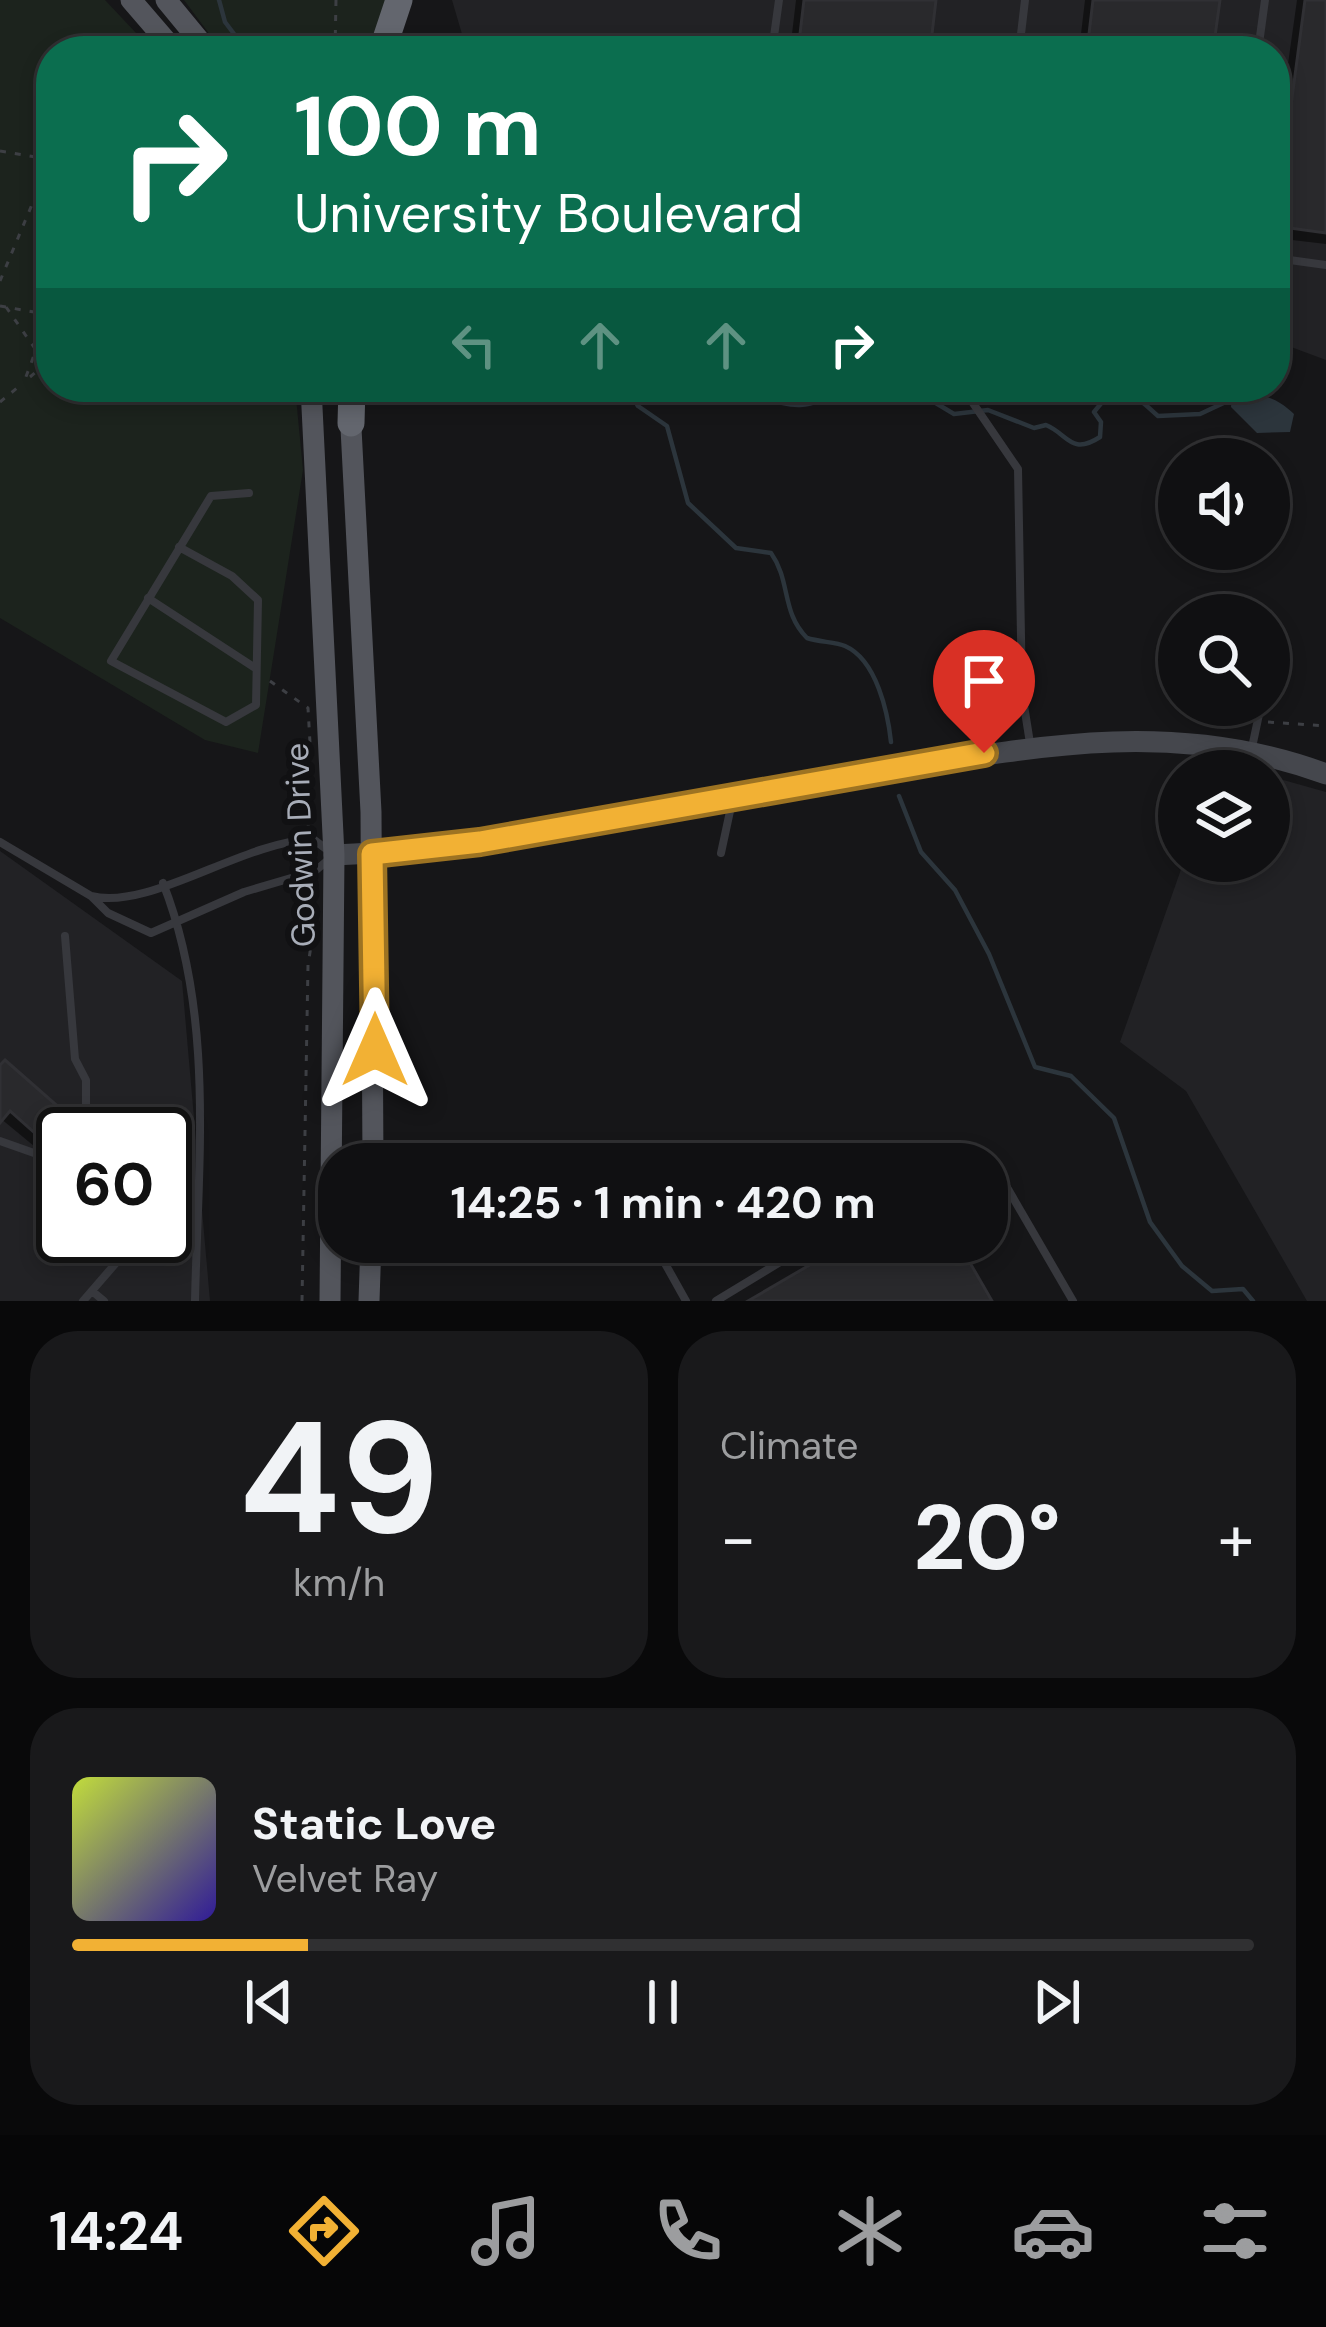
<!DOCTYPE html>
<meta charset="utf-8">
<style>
:root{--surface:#101012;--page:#19191b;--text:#f1f3f6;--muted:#9c9d9f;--line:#303032;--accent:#f2b134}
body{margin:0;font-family:"DM Sans",sans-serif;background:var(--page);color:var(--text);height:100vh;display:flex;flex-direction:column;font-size:45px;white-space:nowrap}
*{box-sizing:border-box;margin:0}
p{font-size:39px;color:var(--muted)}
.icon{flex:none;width:66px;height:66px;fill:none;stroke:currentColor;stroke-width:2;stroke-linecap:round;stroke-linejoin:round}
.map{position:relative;height:1301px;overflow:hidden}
.drawer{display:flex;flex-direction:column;gap:30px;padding:30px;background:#09090a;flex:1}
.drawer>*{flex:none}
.guide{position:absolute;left:36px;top:36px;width:1254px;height:366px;border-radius:48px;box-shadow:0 6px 18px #0003,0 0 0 3px var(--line);background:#0b6e4f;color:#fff;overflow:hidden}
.fabs{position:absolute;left:1158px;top:438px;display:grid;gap:24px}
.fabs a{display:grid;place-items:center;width:132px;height:132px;border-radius:50%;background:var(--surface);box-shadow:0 6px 18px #0003,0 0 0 3px var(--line);font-size:60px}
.speed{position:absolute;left:36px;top:1107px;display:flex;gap:24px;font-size:60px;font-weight:700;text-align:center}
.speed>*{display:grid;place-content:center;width:156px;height:156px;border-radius:50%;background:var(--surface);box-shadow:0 6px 18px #0003,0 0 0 3px var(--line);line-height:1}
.speed .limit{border:6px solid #111;border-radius:18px;background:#fff;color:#111}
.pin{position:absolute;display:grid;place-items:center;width:102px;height:102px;color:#fff;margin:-123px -51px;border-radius:50% 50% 50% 0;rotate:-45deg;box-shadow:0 0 12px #0007}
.pin .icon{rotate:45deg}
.me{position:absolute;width:132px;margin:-66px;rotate:0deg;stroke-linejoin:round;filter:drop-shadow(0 0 9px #0008)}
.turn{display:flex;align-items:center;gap:42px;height:252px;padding:0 60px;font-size:54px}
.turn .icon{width:156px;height:156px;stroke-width:2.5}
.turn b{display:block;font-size:84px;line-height:102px}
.lanes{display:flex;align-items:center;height:114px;padding:0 60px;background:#0003;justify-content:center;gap:60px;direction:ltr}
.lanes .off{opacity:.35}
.big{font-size:90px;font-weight:700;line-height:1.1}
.drawer .tile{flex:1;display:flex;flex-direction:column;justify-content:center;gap:18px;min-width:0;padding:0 42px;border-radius:48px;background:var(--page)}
.drawer .dial{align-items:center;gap:0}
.dial b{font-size:156px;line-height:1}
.song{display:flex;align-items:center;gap:36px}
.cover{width:144px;height:144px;border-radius:18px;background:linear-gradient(135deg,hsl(70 70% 55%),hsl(250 70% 35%))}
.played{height:12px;border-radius:6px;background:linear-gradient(90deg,var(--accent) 20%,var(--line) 20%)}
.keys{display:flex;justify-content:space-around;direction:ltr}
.heat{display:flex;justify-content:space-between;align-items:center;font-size:66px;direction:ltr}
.drawer .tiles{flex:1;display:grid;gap:30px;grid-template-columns:1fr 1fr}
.tile:last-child{grid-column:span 2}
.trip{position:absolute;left:318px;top:1143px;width:690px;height:120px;border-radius:48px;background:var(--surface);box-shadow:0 6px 18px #0003,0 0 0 3px var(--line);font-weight:700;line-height:120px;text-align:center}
.dock{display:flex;height:192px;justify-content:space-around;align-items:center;background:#060607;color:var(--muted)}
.dock .icon{width:84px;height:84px}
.dock .on{color:var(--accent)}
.dock b{font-size:54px;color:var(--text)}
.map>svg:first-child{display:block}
.built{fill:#222225;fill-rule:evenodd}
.green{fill:#1c231d}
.water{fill:#2c353c}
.shadow{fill:#0007}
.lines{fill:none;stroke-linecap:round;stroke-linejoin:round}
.stream{stroke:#2c353c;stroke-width:4.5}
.building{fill:#29292c;stroke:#303034;stroke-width:3}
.path{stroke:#3d3f44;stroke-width:3;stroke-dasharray:6 9;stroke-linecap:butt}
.lane{stroke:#37383d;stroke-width:8}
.secondary{stroke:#45474d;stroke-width:21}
.primary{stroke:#53555c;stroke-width:21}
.highway{stroke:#63666e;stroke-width:27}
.route-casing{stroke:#9d7322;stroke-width:30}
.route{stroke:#f2b134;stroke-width:21}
.labels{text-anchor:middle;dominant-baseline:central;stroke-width:12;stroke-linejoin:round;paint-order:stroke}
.street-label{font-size:33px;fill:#a8adb8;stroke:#111113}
</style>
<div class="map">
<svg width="1326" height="1301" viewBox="0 0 1326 1301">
<rect width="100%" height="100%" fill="#161618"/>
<path class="built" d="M 452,0 L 1326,0 L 1326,360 L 1275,341 L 1275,51 L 467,51 Z
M 1269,776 L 1326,792 L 1326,1301 L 1307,1301 L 1186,1091 L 1120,1042 L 1184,861 L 1269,861 Z
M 0,851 L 182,981 L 210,1301 L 0,1301 ZM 63,1134 L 165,1134 L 165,1236 L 63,1236 Z"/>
<path class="green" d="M 0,0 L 105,0 L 153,51 L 51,51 L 51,387 L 295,387 L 303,470 L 258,753 L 205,740 L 0,618 Z
M 184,0 L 390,0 L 373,51 L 222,51 Z"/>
<path class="water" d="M 1238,391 C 1262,395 1275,396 1294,414 L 1290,432 L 1257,433 L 1231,407 L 1232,394 Z"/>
<path class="shadow" d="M 796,0 L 933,0 L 927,51 L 790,51 Z
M 1085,0 L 1217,0 L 1210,51 L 1079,51 Z
M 1297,0 L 1326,0 L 1326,244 L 1275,238 L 1275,156 Z
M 0,1069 L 67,1134 L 63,1134 L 63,1170 L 0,1118 Z"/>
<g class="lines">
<path class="stream" d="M 219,0 L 225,22 L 247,51
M 627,387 L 638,406 L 667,426 L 688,503 L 736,548 L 771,553 C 791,581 781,612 807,638 C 819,642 836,642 845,646 C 877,660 888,714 891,742
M 721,387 C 776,392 790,425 844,387
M 909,387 L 954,414 L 988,410 L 1034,428 L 1046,425 C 1068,434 1071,456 1100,437 L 1101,422 L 1094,412 L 1108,395 C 1133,389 1141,401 1158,416 L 1200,414 L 1230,400
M 631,395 L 670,387
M 899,796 L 921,852 L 955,890 L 989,954 L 1035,1067 L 1071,1076 L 1114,1118 L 1150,1222 L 1182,1266 L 1212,1291 L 1243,1289 L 1253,1301"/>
</g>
<path class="building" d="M 804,0 L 936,0 L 930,51 L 798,51 Z
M 1093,0 L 1220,0 L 1213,51 L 1087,51 Z
M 1305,0 L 1326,0 L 1326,233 L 1275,226 Z
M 5,1060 L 78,1124 L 72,1134 L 63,1134 L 56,1152 L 10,1111 L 0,1123 L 0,1065 Z
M 849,1242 L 958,1242 L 992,1301 L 748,1301 Z"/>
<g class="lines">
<path class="path" d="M 335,51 L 336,0
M 0,151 L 48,159
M 0,281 L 51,159
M 0,306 L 51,315
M 6,307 L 36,350 L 24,382
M 30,377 L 51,359
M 0,402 L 22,384
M 270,681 L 308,708 L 311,760
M 1268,722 L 1326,726
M 308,831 L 311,769
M 309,883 L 315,900
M 302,1301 L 308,965 L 316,914"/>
<path class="lane" d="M 772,51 L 779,0
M 1019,51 L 1025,0
M 1258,51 L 1265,0
M 1275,258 L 1326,265
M 962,387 L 1018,469 L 1022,693 L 1030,743
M 179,547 L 232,576 L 258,600 L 256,705 L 226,722 L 111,661 L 211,496 L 249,493
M 148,598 L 255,668
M 1247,771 L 1261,705
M 313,839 L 334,855 L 315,871 L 244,892 L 151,933 L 108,913 L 91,896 C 150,911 241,842 313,839 Z
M 0,842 L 91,896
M 721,853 L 732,802
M 163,883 C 215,1016 198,1161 195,1301
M 65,936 L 75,1059 L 86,1080 L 86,1134
M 0,1141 L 51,1159 L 63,1169
M 940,1164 L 964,1156 L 994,1165 L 1073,1301
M 653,1242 L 686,1301
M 92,1291 L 104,1301
M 83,1301 L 129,1248 L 196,1234
M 716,1301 L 813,1242"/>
<path class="secondary" d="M 334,855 C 513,848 691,805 867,775 C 1024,748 1171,716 1326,774"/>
<path class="primary" d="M 131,0 L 175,51
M 166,0 L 208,51
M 311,387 L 334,855 L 330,1301
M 350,409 L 371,812 L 373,1164
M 369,1301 L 371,1242"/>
<path class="highway" d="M 382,51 L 399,0
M 351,423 L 352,387"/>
</g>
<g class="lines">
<defs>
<path id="route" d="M 375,1050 L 372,854 L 480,842 L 984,753"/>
</defs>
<use href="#route" class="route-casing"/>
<use href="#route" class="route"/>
</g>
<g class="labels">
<g class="street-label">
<text transform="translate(300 845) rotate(-92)">Godwin Drive</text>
</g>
</g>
</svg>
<div class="fabs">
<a><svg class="icon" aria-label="sound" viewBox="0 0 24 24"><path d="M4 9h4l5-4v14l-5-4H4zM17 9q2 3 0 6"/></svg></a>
<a><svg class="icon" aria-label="search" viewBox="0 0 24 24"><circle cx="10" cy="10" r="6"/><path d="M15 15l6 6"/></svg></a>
<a><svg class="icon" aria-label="layers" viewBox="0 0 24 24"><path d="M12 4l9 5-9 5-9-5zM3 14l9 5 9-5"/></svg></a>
</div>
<div class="speed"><div class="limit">60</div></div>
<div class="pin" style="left:984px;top:753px;background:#d93025"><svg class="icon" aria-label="arrive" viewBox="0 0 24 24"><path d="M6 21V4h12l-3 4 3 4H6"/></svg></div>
<svg class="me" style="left:375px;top:1050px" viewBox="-20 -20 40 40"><path d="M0-17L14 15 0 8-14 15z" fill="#f2b134" stroke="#fff" stroke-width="4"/></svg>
<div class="trip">14:25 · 1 min · 420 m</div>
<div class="guide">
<div class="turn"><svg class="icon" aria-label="right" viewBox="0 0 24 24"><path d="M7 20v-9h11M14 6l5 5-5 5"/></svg><div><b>100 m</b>University Boulevard</div></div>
<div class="lanes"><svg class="icon off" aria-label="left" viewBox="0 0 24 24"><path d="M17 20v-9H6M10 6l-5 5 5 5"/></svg><svg class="icon off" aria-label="ahead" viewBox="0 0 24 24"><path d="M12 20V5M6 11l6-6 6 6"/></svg><svg class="icon off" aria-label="ahead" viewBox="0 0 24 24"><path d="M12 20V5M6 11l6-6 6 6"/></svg><svg class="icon" aria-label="right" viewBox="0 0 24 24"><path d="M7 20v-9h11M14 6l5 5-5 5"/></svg></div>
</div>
</div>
<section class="drawer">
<div class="tiles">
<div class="tile dial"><b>49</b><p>km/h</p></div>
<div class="tile"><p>Climate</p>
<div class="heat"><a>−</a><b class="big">20°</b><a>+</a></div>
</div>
<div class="tile">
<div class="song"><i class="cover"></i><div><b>Static Love</b><p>Velvet Ray</p></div></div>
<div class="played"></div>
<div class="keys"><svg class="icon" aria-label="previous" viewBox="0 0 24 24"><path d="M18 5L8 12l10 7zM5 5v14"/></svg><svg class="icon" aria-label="pause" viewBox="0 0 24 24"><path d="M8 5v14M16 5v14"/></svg><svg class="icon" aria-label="next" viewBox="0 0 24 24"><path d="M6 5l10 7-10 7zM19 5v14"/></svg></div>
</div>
</div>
</section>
<nav class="dock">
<b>14:24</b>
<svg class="icon on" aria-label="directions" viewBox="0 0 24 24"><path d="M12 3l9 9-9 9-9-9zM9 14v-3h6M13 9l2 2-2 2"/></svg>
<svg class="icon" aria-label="music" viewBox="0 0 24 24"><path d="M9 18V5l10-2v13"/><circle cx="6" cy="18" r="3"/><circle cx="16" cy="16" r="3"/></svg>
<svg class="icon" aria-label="phone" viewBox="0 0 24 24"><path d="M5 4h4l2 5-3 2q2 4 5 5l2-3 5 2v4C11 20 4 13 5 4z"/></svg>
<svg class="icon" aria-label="climate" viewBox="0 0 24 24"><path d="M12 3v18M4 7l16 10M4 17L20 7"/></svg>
<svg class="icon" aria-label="car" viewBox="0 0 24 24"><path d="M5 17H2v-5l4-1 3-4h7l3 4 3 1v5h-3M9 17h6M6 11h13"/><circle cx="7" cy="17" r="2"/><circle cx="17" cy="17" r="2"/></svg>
<svg class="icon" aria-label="filters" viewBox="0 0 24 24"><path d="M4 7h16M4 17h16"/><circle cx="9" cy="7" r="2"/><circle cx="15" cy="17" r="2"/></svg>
</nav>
